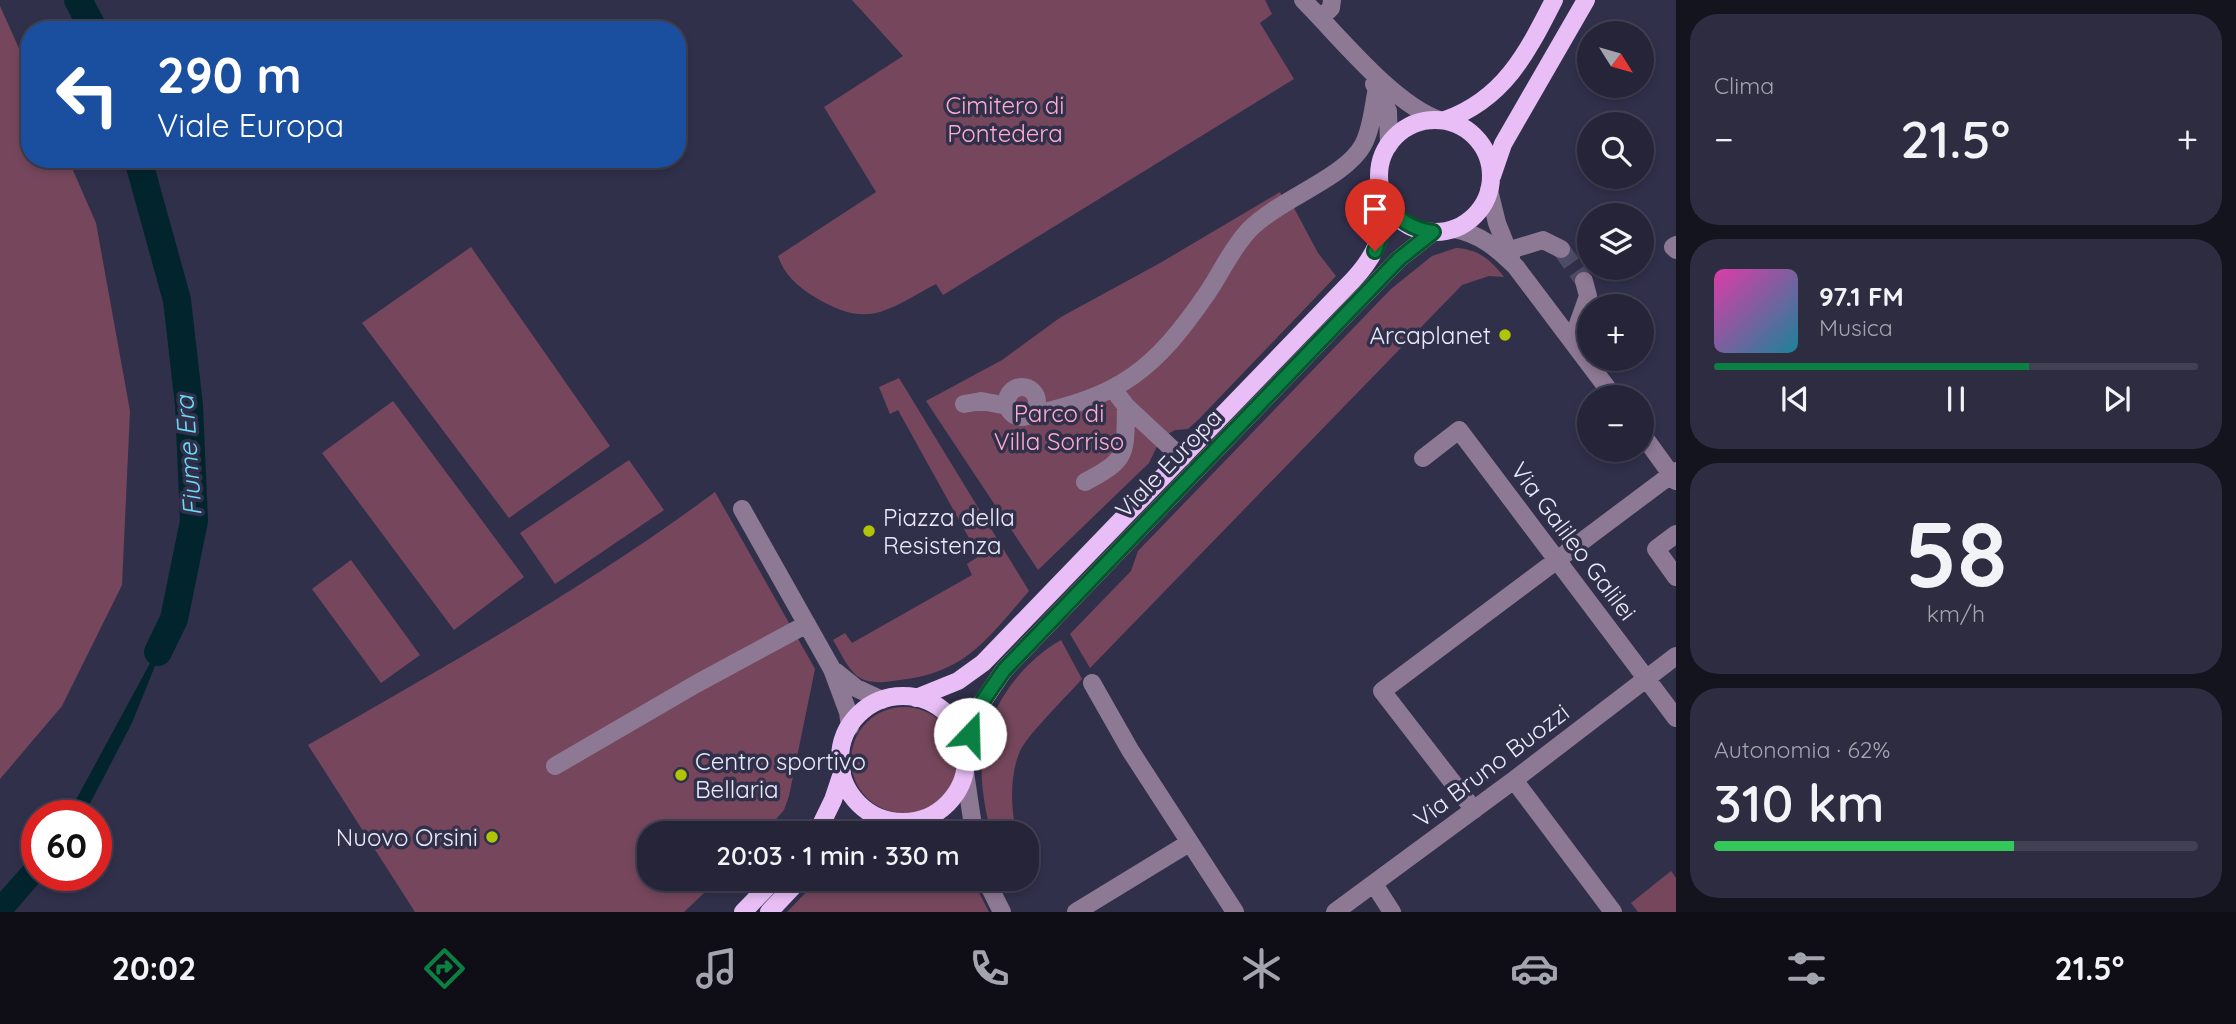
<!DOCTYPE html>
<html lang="it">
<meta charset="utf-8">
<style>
:root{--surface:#252438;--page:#2d2c40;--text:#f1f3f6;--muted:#a3a4ae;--line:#424153;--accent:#0b8043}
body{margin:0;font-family:Quicksand,sans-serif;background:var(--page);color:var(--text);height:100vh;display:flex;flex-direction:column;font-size:26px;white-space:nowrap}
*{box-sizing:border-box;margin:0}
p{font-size:23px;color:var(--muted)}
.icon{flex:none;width:38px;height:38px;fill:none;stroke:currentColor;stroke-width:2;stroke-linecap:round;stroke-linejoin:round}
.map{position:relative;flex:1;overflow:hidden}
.side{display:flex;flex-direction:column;gap:14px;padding:14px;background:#14141f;width:560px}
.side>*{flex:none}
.guide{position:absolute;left:21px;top:21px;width:665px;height:147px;border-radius:28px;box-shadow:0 4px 10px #0003,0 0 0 2px var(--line);background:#1a4fa0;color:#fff;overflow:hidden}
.needle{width:46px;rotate:127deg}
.controls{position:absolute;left:1577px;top:21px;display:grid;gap:14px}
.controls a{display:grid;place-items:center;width:77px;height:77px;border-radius:50%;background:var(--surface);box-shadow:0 4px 10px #0003,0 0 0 2px var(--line);font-size:35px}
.speed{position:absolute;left:21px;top:800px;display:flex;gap:14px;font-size:35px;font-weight:700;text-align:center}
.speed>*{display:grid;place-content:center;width:91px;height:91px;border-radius:50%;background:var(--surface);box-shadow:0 4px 10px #0003,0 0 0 2px var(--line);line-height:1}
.speed .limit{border:10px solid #d22;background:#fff;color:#111}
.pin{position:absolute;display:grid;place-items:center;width:60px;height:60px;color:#fff;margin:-72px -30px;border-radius:50% 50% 50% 0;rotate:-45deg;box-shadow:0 0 7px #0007}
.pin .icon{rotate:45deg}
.me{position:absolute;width:77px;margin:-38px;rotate:21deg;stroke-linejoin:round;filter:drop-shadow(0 0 5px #0008)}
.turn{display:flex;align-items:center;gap:24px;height:147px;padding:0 21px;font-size:32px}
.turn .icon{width:91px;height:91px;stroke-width:2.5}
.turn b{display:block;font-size:49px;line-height:60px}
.big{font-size:52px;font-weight:600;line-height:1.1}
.side .card{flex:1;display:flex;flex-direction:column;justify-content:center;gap:10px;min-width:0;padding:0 24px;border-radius:28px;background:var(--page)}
.side .dial{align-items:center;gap:0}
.dial b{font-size:91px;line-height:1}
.song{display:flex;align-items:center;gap:21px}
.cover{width:84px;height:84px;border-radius:10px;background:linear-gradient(135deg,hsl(320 70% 55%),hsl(190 70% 35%))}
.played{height:7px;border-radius:4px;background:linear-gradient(90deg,var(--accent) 65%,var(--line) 65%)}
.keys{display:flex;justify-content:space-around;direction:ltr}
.heat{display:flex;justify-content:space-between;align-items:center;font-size:38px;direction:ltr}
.charge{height:10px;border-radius:5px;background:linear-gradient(90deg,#34c759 62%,var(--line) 0)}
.trip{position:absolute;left:637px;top:821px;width:402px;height:70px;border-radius:28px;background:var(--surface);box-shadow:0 4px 10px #0003,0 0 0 2px var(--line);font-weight:600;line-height:70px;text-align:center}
.tabs{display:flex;height:112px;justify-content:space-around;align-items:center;background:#0f0e16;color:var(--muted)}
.tabs .icon{width:49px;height:49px}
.tabs .active{color:var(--accent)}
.tabs b{font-size:32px;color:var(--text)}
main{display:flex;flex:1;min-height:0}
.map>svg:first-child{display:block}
.green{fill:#76475c}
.water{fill:#02252d}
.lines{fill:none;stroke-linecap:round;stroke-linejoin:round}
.river{stroke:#02252d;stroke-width:28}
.minor-tunnel{stroke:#4d4c66;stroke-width:18;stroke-dasharray:18 9;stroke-linecap:butt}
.minor{stroke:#8e7995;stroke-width:18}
.major{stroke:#e9bef6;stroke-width:18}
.route-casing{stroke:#07532c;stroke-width:18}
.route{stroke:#0b8043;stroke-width:12}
.poi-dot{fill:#afc505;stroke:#31304b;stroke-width:2.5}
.labels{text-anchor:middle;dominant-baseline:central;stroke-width:7;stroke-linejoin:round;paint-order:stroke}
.park-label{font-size:24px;fill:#ffabd0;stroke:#31304b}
.poi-label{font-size:24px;fill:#eaeafc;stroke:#31304b;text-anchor:end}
.street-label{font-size:24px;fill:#eaeafc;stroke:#31304b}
.water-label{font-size:26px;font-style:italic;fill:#6ddaf8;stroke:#31304b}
</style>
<main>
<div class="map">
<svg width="1676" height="912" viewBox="0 0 1676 912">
<rect width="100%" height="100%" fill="#31304b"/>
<path class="green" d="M 852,0 L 1265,0 L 1272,14 L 1260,23 L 1294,79 L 943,295 L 936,284 C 885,311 868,330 813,296 C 797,286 784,274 778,256 L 876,192 L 824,107 L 903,56 Z
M 0,6 L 30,73 L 30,159 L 68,159 L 96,223 L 130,411 L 122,585 L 62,706 L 0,779 Z
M 1280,192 L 1288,207 L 1294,208 L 1318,253 L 1336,276 L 1199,419 L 1188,429 L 1175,430 L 1161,438 L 1149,463 L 1038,570 L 926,401 L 1002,360 L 1061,317 L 1160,263 Z
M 471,247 L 610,446 L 509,518 L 362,323 Z
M 1456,248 C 1478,249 1491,260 1504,277 L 1489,276 L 1462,285 L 1090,668 L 1070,634 L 1131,571 L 1138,551 L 1391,289 L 1432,256 Z
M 899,378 L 1029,591 C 988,638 966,673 900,680 C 885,682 870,685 857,676 C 847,668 840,651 833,640 L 845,633 L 852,643 L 972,575 L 967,564 L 979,556 L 898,410 L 890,414 L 879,387 Z
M 393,401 L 524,577 L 454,630 L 322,453 Z
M 629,460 L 664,510 L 555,584 L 520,533 Z
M 715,492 L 815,669 L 789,796 L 784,810 L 764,833 L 649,833 L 649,878 L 719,879 L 684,912 L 415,912 L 308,745 C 446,666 587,587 715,492 Z
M 351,560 L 420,655 L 381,683 L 312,589 Z
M 1061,640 L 1082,679 C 1069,694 1027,735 1020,751 C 1010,774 1010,809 1017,833 L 991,833 C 985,809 980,782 982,758 C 986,711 1020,663 1061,640 Z
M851 760a53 53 0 1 1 106 0a53 53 0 1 1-106 0Z
M 1671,871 L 1676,878 L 1676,912 L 1638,912 L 1631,903 Z
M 819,879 L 972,879 L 989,912 L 787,912 Z"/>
<path class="water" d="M 174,619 L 132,723 L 84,815 L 65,815 L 72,807 Z
M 37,850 L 37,875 L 46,875 L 14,912 L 0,912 L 0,892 Z"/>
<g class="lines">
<path class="river" d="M 78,0 L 94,30
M 138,159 L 177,300 L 189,405 L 194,521 L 174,619 L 158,652"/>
<path class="minor-tunnel" d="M 1561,249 L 1584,281"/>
<path class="minor" d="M 1303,0 C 1339,36 1392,103 1439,120
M 1321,18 L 1331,8 L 1332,0
M 1374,84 L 1388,111 L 1389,145
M 1489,190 L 1497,223 L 1511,258
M 1454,229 C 1480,234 1497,248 1516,267 L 1614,397
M 1676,245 L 1673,247 L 1676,250
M 1507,251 L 1543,240 L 1561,249
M 1572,341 L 1588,296 L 1584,281
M1007 402a15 15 0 1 1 30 0a15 15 0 1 1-30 0Z
M 1113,389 L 1126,406 L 1182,458
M 964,404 L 981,401 L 1008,406
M 1027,416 C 1121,396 1154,371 1208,292 C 1222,271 1232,248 1249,230 C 1279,199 1345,178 1363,145 C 1372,128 1373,107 1377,88
M 1642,434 L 1676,481
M 1423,458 L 1459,430 L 1676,718
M 1085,482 C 1129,459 1125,454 1126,406
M 742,509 L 832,669 L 848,712 L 850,727
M 1676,534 L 1656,549 L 1676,577
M 835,671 L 856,688 L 882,700
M 1092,683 L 1130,750 L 1235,912
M 555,766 L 696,684 L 807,624
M 965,772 L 974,833
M 1514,780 L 1613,912
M 1474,810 L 1382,691 L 1676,471
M 917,821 L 939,833
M 985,878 L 1002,912
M 1374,884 L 1392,912
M 1076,912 L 1189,843
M 1335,912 L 1514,780 L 1676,656"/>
<path class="major" d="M 1445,120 C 1504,99 1527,53 1554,0
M1379 176a56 56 0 1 1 112 0a56 56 0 1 1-112 0Z
M 1492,176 L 1503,144 L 1586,0
M840 759a63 63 0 1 1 126 0a63 63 0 1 1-126 0Z
M 916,698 L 958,681 L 983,663 L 1353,280 C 1377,254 1383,236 1385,201
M 965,748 L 979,707 L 1004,670 L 1399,259 L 1433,232
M 817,833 L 833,800 L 842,773
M 859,833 L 896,822
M 743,912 L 776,878
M 769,912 L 801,878"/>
</g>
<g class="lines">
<defs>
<path id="route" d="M 970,734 L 984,699 L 1004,670 L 1399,259 L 1433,232 C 1412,229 1397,220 1385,201 L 1381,234 L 1375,251"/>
</defs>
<use href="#route" class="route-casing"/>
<use href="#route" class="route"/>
</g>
<g class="poi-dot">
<circle cx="1505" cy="335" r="7"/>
<circle cx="869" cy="531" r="7"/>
<circle cx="681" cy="775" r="7"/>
<circle cx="492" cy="837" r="7"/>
</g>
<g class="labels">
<g class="park-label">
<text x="1005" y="105">Cimitero di<tspan x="1005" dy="28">Pontedera</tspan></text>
<text x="1059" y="413">Parco di<tspan x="1059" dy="28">Villa Sorriso</tspan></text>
</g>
<g class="poi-label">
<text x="1491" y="335">Arcaplanet</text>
<text x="883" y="517" text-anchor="start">Piazza della<tspan x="883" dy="28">Resistenza</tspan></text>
<text x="695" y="761" text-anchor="start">Centro sportivo<tspan x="695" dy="28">Bellaria</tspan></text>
<text x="478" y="837">Nuovo Orsini</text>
</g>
<g class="street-label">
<text transform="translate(1168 463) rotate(-46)">Viale Europa</text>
<text transform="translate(1574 541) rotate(53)">Via Galileo Galilei</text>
<text transform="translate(1491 765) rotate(-37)">Via Bruno Buozzi</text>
</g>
<g class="water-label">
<text transform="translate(188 456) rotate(-94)">Fiume Era</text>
</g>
</g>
</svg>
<div class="controls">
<a><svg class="needle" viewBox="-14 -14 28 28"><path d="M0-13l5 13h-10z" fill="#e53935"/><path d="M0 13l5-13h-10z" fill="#a3a4ae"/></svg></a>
<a><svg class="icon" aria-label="search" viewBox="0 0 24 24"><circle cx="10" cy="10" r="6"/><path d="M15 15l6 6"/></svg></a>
<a><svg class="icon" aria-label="layers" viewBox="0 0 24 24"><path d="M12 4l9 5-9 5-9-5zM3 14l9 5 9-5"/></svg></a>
<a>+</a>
<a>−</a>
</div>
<div class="speed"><div class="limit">60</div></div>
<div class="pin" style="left:1375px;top:251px;background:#d93025"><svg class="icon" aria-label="arrive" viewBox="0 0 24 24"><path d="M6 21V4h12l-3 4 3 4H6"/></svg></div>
<svg class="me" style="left:970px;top:734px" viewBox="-20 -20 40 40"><circle r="19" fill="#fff"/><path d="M0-13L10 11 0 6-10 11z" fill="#0b8043"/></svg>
<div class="trip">20:03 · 1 min · 330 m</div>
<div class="guide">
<div class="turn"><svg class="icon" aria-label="left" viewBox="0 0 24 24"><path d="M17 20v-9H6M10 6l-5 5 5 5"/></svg><div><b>290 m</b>Viale Europa</div></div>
</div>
</div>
<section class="side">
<div class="card"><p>Clima</p>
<div class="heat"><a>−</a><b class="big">21.5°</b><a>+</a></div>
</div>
<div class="card">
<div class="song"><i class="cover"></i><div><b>97.1 FM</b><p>Musica</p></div></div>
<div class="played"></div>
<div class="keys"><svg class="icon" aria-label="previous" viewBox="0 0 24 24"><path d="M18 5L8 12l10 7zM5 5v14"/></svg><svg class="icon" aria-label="pause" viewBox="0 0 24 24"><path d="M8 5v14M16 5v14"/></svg><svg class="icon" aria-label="next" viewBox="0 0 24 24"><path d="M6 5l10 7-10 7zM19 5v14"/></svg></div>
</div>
<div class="card dial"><b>58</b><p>km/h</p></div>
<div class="card"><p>Autonomia · 62%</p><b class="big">310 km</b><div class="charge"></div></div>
</section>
</main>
<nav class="tabs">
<b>20:02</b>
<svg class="icon active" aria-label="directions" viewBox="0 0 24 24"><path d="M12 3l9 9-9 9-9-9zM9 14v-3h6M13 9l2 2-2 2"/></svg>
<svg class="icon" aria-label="music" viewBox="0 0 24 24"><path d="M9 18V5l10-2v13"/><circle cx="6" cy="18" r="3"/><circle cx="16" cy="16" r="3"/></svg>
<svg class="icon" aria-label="phone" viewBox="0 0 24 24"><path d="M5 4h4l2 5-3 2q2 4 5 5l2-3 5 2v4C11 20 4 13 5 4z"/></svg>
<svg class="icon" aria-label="climate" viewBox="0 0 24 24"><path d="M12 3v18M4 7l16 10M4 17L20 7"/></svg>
<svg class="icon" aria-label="car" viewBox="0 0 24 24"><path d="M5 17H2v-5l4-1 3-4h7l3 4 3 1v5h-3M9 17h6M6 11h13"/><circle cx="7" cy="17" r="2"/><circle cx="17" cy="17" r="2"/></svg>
<svg class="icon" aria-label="filters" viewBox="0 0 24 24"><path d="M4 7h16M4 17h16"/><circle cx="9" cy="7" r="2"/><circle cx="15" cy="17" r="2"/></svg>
<b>21.5°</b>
</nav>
